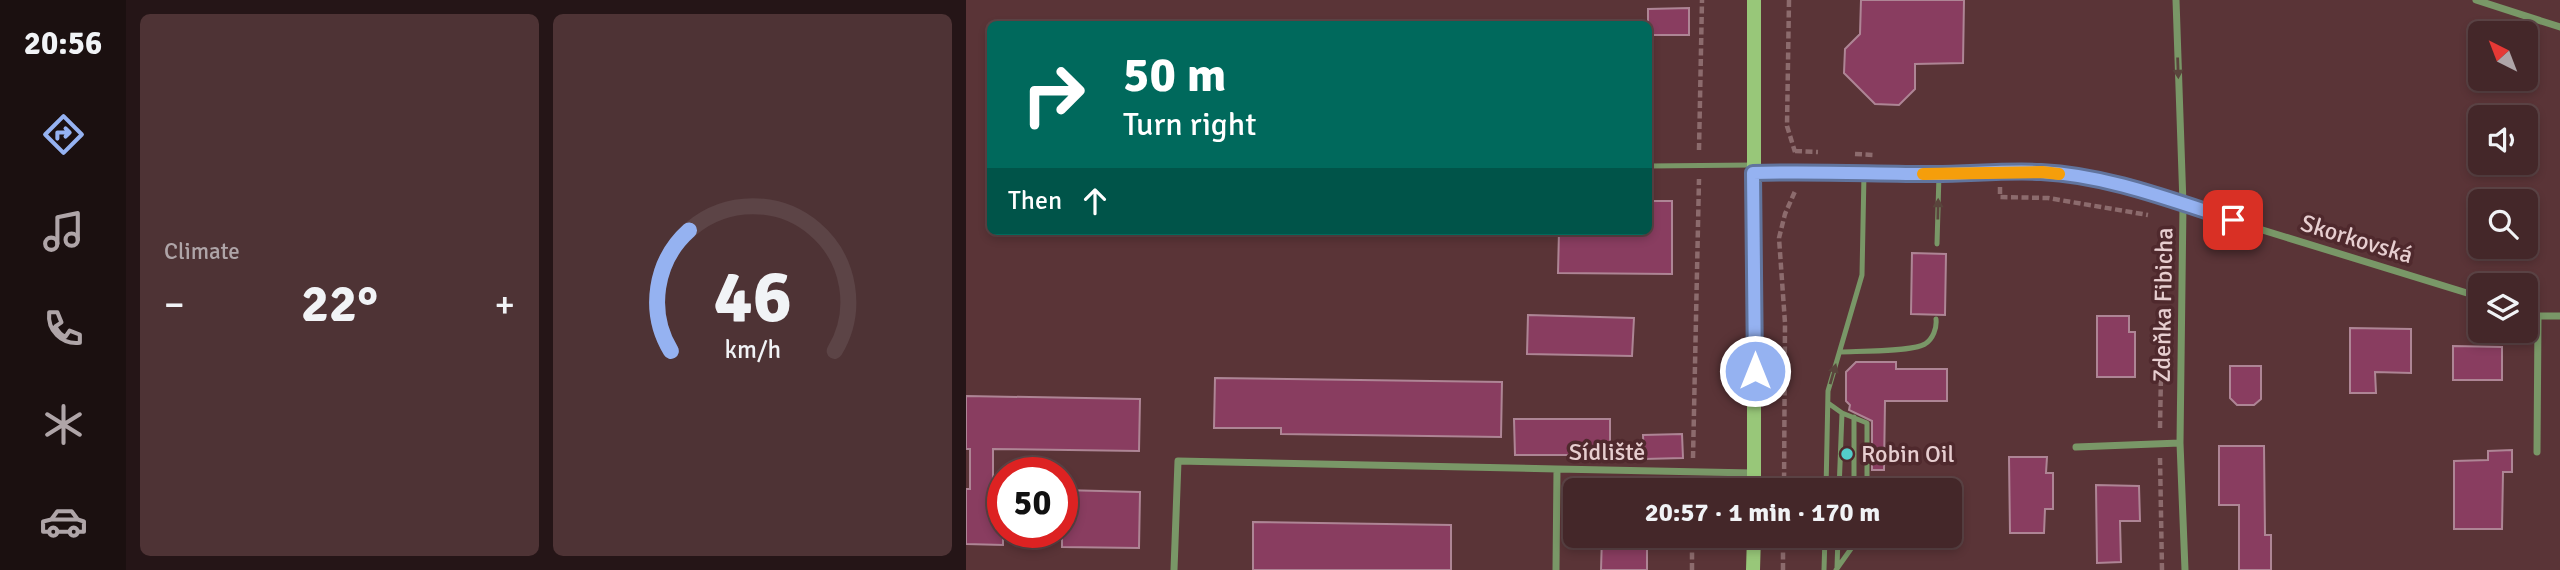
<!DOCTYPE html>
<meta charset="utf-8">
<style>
:root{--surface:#442729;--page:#4e3335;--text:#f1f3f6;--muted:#afa5a8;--line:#5c4446;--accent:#95b2f1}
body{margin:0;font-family:Signika,sans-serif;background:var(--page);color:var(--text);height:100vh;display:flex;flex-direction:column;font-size:26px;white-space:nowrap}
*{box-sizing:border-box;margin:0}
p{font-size:23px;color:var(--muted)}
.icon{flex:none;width:38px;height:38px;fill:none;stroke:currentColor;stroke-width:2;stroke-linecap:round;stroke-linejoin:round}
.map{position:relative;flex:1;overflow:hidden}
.details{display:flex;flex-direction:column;gap:14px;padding:14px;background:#251517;width:840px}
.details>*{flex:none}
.guide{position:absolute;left:21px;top:21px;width:665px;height:214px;border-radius:10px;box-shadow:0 4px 10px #0003,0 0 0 2px var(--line);background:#00695c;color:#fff;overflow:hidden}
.needle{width:46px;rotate:318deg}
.buttons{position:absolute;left:1502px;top:21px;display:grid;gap:14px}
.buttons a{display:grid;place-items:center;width:70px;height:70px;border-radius:10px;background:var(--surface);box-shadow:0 4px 10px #0003,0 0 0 2px var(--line);font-size:35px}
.speed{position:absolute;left:21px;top:457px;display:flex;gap:14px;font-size:35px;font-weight:700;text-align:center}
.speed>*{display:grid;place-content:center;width:91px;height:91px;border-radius:50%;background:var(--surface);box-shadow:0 4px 10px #0003,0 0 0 2px var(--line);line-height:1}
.speed .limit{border:10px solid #d22;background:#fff;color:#111}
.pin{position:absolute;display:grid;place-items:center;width:60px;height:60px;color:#fff;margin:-30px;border-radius:14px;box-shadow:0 4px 10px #0006}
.me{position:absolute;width:77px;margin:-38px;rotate:0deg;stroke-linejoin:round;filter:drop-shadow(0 0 5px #0008)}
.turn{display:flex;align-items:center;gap:24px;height:147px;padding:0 21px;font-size:32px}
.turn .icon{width:91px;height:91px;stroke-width:2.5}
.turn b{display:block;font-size:49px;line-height:60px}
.then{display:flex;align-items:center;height:66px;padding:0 21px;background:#0003;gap:14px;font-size:26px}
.big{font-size:52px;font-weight:700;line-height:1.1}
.details .widget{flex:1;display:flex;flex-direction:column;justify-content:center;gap:10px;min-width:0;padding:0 24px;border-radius:10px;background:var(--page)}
.details .dial{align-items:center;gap:0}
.dial svg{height:182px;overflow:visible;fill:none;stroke:var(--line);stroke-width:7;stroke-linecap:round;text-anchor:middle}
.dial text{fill:var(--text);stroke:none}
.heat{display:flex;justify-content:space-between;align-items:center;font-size:38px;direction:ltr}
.details .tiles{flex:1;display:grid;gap:14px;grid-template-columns:repeat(2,1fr)}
.trip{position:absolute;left:597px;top:478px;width:399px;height:70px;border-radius:10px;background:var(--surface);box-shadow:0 4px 10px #0003,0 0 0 2px var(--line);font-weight:700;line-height:70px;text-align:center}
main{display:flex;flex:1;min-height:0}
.menu{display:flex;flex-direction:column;width:126px;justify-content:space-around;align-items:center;background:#1b1010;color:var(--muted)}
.menu .icon{width:49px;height:49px}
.menu .selected{color:var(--accent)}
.menu b{font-size:32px;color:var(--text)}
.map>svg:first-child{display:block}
.building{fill:#893d60;stroke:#ae8595;stroke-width:2}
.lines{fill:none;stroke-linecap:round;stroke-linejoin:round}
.path{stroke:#8c6b6d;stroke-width:4.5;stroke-dasharray:7 3.5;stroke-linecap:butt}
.lane{stroke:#799767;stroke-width:5}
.street{stroke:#799767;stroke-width:7}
.secondary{stroke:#98c779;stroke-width:14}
.oneway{fill:#5a443c}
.route-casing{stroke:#61749d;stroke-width:18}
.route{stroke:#95b2f1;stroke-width:12}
.slow{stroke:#f59e0b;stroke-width:12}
.poi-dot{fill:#53cdcb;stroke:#4f292d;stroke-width:2.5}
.labels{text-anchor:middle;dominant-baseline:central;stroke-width:7;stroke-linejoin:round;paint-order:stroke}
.street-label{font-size:24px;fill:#e7ced0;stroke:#4f292d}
.poi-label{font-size:24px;fill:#e7ced0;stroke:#4f292d;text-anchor:start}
</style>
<main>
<nav class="menu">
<b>20:56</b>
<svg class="icon selected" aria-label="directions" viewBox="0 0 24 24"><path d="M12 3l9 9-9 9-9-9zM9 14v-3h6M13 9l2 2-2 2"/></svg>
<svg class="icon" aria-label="music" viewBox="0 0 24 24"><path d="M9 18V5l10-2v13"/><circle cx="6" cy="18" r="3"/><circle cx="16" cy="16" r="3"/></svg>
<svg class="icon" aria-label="phone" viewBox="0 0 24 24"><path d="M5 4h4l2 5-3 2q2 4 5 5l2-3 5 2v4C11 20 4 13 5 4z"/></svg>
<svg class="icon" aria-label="climate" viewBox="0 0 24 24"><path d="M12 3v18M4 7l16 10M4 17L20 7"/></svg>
<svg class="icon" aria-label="car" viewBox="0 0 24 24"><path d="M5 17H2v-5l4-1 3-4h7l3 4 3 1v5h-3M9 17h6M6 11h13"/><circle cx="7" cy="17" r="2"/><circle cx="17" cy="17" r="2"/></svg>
</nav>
<section class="details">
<div class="tiles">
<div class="widget"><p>Climate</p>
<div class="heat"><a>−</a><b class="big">22°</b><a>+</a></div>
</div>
<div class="widget dial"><svg viewBox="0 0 100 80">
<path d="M14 69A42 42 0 1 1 86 69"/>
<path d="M14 69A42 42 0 0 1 22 16" stroke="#95b2f1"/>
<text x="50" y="56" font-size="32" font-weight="700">46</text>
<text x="50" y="72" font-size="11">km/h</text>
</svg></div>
</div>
</section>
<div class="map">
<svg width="1594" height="570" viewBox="0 0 1594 570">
<rect width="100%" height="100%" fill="#5a3437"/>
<path class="building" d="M 895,0 L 998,0 L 997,63 L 949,64 L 949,89 L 933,105 L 909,104 L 878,73 L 879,49 L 894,34 Z
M 723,8 L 723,35 L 682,35 L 682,9 Z
M 682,201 L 706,201 L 706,274 L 592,273 L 593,231 L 682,231 Z
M 946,253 L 980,254 L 979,315 L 945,314 Z
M 562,315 L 668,318 L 666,356 L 561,354 Z
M 1131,316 L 1163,316 L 1163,332 L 1169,332 L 1169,377 L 1131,377 Z
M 1384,328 L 1445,329 L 1445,373 L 1409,372 L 1410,393 L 1384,393 Z
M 1487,346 L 1536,347 L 1536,380 L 1487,380 Z
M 890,362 L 930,362 L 930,369 L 981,369 L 981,401 L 919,401 L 918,470 L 906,470 L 906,421 L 883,410 L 884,405 L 880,401 L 880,372 Z
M 1264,366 L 1295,366 L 1295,399 L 1288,405 L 1271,405 L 1264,398 Z
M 249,378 L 536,382 L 535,437 L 315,434 L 315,428 L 248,428 Z
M 0,396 L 174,399 L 173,451 L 27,449 L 27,488 L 37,489 L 37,545 L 0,544 L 0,489 L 4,489 L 4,449 L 0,449 Z
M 548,419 L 644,419 L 644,455 L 549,455 Z
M 716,434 L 717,458 L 678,459 L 677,435 Z
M 1253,446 L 1298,446 L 1299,535 L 1305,535 L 1305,570 L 1273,570 L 1273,505 L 1253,505 Z
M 1546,450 L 1546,472 L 1537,472 L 1536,529 L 1488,529 L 1488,461 L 1522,460 L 1522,451 Z
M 1043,457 L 1081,457 L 1080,473 L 1087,473 L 1087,509 L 1079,509 L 1078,533 L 1044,533 Z
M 1130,485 L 1173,486 L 1174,521 L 1154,521 L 1155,562 L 1131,563 Z
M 96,490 L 174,492 L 173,548 L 96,547 Z
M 287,522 L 485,525 L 485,570 L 287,570 Z
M 636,536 L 681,536 L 681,570 L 635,570 Z"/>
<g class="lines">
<path class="path" d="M 823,0 L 821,126 L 829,152
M 733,150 L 736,0
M 829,151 L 852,152
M 889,154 L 908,155
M 1034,187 L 1034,197 L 1082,198 L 1182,215
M 1194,428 L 1196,318
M 727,458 L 733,179
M 1194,458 L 1196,570
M 818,490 L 819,323 L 813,238 L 819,214 L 830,189
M 726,570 L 726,536
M 817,570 L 817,536"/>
<path class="lane" d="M 682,166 L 787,165
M 971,244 L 973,174
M 874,352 C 892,351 945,352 959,344 C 967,339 971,328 970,319
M 862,403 L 876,413 L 901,423 L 901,490
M 860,490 L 862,391 L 896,275 L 898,174
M 873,490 L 876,413
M 888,490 L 888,417
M 887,546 L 887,536
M 871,568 L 872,536
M 858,570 L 859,536
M 870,570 L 894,536"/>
<path class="street" d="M 1210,0 L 1217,204 L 1214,443 L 1219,570
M 1510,0 L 1594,27
M 787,173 L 863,171 L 898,174 L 973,174 L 1076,171 L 1144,183 L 1514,297
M 1559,312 L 1572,316 L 1594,316
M 1110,447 L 1214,443
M 1571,452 L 1572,316
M 208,570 L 212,461 L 591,469
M 590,570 L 591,469 L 787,473"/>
<path class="secondary" d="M 788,0 L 788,490
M 787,570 L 788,536"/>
</g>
<defs><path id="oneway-solid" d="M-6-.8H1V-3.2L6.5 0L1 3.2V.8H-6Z" transform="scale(1.75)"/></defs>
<g class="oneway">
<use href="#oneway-solid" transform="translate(1212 68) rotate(88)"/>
<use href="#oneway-solid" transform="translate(972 209) rotate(-89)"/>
<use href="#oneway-solid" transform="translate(867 374) rotate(-74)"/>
</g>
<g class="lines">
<defs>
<path id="route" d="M 789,371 L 787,173 C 848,171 908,174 968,174 C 1004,174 1040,170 1075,172 C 1140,175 1205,200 1267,220"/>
</defs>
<use href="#route" class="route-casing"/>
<use href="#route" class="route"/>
<path class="slow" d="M 957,174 L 1076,172 L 1093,174"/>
</g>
<circle class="poi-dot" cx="881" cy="454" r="7"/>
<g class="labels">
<g class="street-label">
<text transform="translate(1391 239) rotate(17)">Skorkovská</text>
<text transform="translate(1197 305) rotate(-89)">Zdeňka Fibicha</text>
<text x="641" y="452">Sídliště</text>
</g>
<g class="poi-label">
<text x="895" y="454">Robin Oil</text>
</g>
</g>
</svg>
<div class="buttons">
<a><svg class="needle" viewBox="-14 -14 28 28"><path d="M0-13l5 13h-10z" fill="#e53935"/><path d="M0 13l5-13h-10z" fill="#afa5a8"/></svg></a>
<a><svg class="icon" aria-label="sound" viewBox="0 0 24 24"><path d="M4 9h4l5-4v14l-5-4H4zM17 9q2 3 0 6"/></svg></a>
<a><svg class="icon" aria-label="search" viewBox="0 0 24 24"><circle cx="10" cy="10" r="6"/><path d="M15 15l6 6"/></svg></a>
<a><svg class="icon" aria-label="layers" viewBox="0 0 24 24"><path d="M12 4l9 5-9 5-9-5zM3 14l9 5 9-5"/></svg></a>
</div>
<div class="speed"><div class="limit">50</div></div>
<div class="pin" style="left:1267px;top:220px;background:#d93025"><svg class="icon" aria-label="arrive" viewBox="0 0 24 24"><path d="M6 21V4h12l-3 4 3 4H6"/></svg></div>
<svg class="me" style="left:789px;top:371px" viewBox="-20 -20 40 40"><circle r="17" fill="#95b2f1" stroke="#fff" stroke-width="3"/><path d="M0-11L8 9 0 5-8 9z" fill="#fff"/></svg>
<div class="trip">20:57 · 1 min · 170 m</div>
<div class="guide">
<div class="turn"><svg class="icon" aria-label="right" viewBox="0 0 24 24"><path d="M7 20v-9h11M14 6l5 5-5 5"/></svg><div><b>50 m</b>Turn right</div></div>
<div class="then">Then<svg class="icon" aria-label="ahead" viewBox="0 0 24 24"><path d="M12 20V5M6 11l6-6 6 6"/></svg></div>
</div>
</div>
</main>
